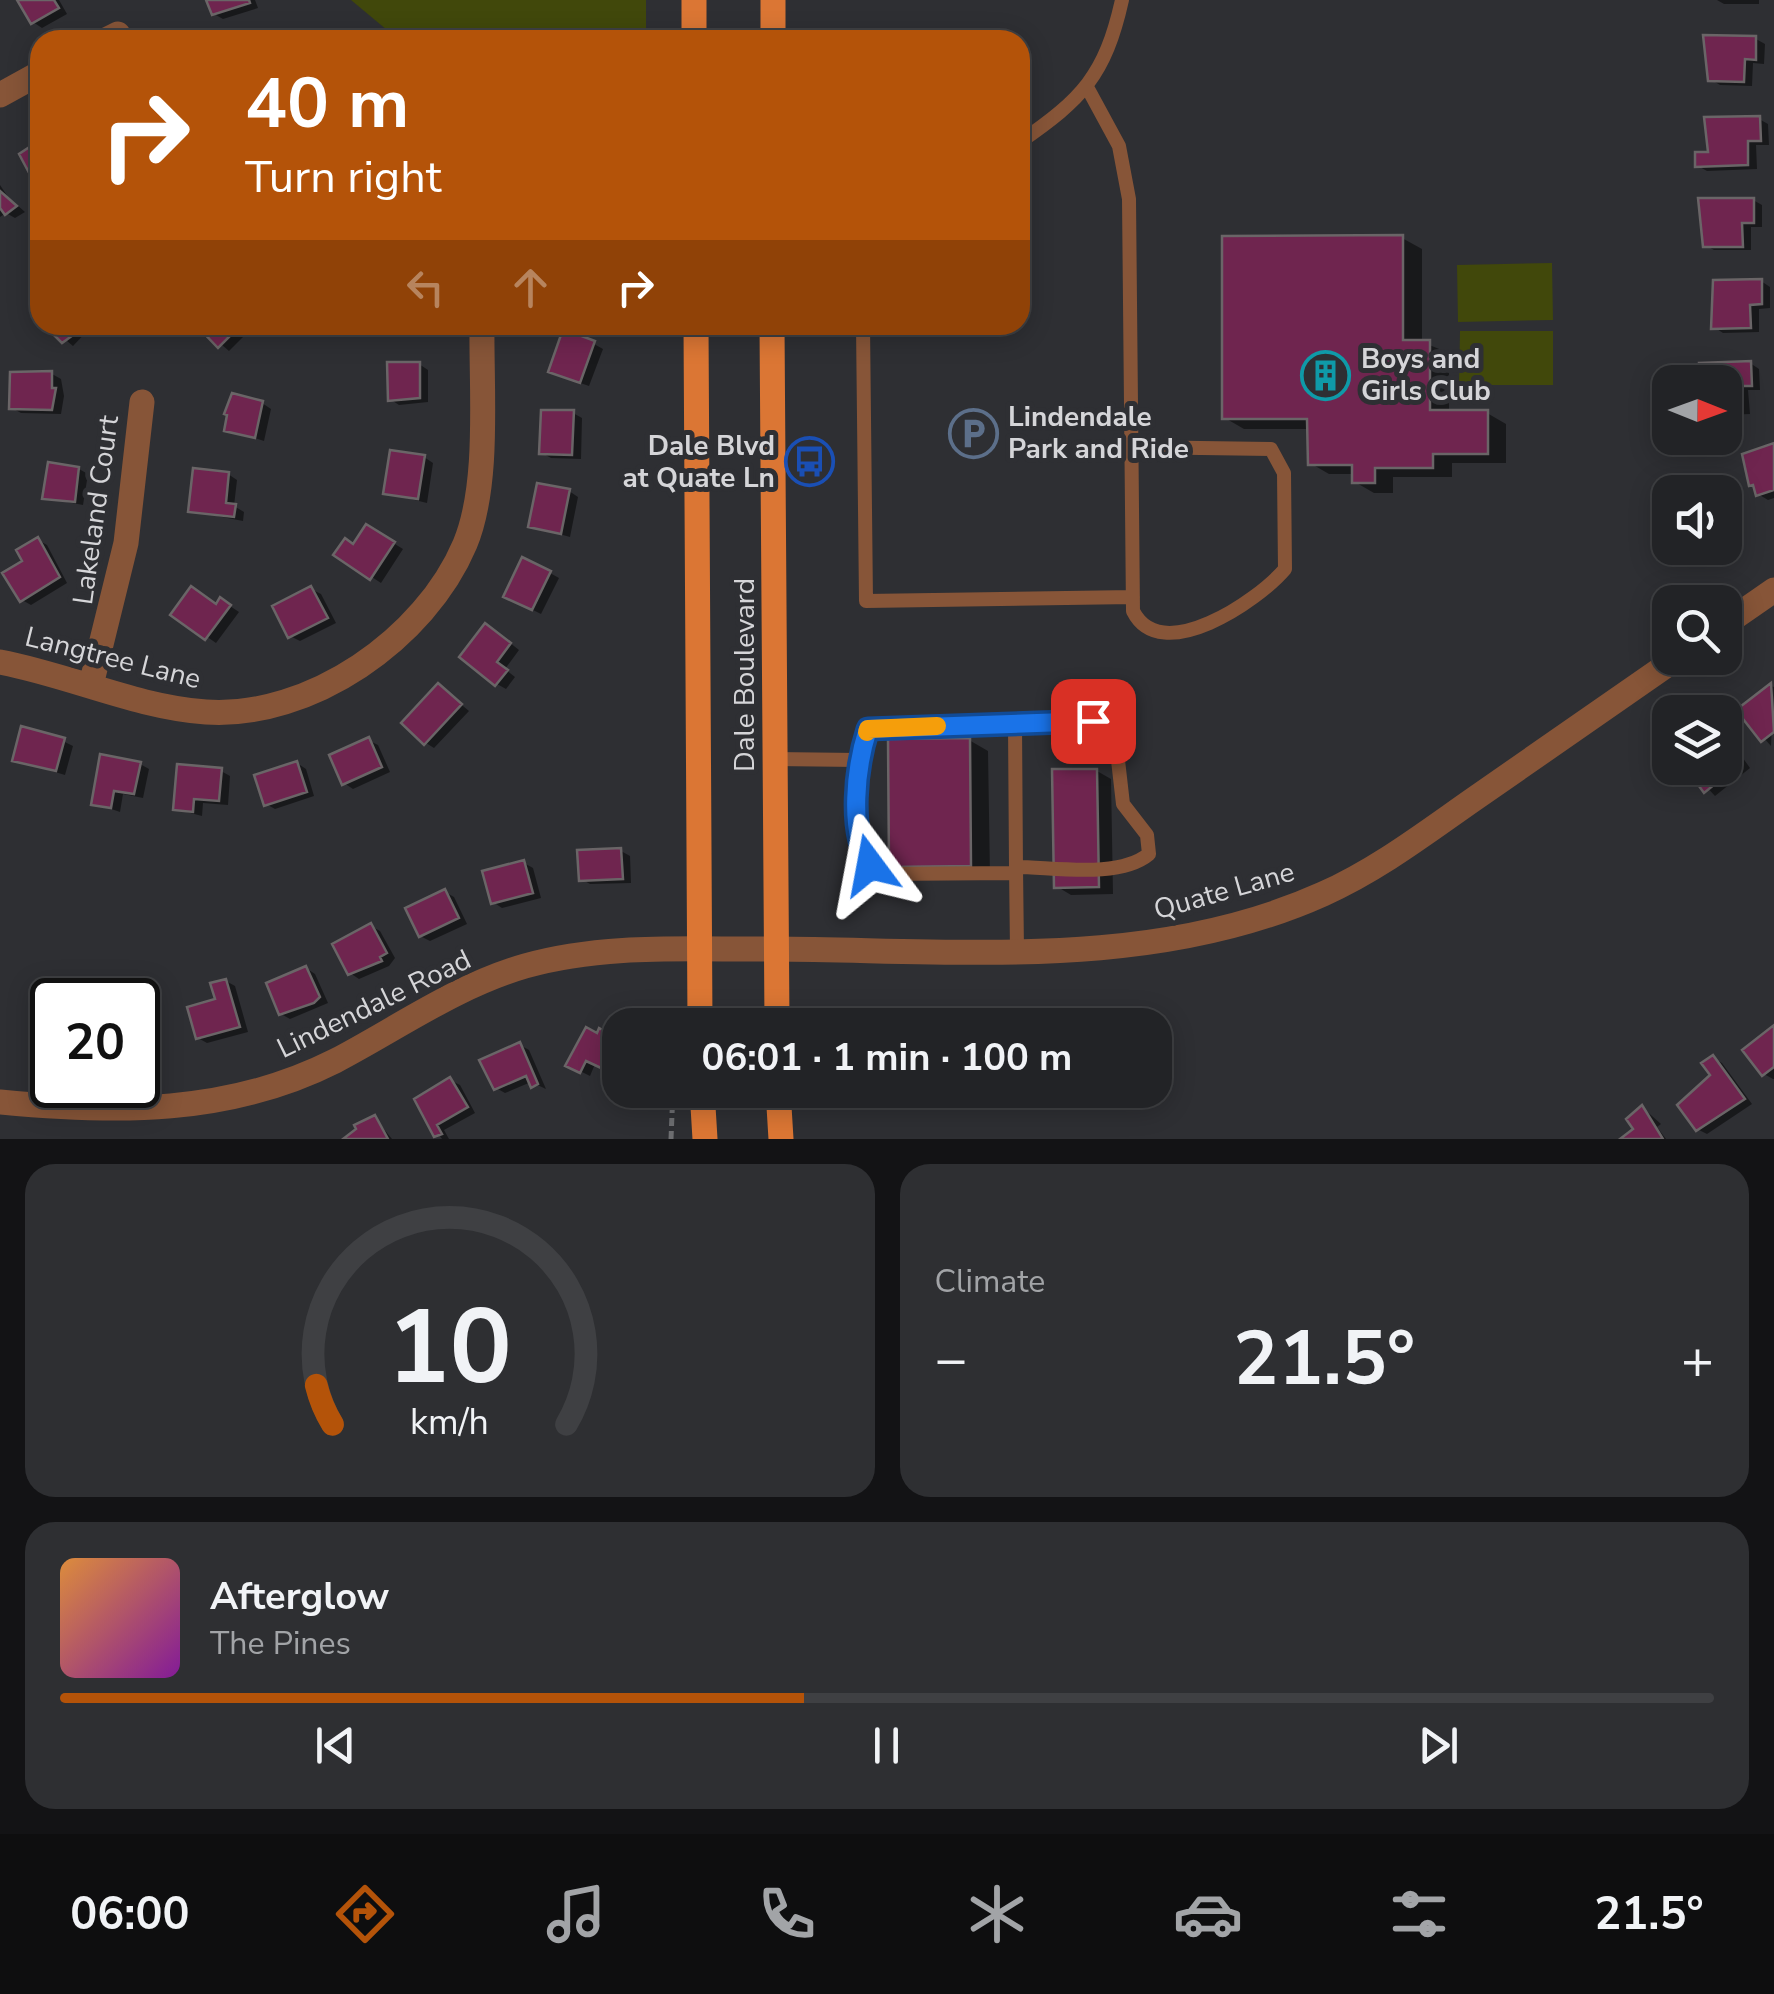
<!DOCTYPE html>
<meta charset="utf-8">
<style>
:root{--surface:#222326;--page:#2e2f32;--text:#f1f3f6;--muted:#a2a4a7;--line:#3f4043;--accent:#b45309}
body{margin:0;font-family:"Nunito Sans",sans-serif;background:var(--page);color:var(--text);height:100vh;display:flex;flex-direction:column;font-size:38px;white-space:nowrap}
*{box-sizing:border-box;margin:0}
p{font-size:32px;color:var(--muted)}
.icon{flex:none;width:55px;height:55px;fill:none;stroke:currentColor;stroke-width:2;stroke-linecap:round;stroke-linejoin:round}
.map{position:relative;height:1139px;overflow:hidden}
.drawer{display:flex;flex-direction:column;gap:25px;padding:25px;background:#131315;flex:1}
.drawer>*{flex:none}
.hud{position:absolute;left:30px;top:30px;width:1000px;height:305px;border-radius:30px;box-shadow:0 5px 25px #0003,0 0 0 2px var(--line);background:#b45309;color:#fff;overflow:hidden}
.needle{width:65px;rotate:91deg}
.buttons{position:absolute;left:1652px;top:365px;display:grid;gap:20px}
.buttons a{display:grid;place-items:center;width:90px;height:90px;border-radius:20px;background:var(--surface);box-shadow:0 5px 25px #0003,0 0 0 2px var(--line);font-size:50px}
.speed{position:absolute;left:30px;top:978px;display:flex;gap:20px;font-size:50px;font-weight:700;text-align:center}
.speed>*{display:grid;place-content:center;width:130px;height:130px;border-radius:50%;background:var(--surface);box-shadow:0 5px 25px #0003,0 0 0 2px var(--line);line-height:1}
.speed .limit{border:5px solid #111;border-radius:15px;background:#fff;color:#111}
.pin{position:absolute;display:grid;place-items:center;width:85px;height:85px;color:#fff;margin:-42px;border-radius:20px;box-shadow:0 5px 15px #0006}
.me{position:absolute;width:110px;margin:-55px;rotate:347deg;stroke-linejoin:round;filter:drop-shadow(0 0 8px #0008)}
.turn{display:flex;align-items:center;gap:35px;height:210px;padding:0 50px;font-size:45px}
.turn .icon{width:130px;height:130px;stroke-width:2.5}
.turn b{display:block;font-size:70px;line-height:85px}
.lanes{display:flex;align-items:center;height:95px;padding:0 50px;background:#0003;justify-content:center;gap:50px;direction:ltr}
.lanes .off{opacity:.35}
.big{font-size:75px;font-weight:700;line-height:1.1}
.drawer .widget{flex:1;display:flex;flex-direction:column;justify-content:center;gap:15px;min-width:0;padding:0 35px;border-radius:30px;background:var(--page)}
.drawer .dial{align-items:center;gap:0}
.dial svg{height:260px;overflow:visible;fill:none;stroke:var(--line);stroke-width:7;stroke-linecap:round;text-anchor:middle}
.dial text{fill:var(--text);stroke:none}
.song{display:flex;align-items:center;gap:30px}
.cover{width:120px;height:120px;border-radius:15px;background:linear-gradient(135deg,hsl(30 70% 55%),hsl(290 70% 35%))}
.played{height:10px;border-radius:5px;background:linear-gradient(90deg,var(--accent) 45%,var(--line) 45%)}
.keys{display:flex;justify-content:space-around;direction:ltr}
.heat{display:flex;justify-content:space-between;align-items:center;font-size:55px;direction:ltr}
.drawer .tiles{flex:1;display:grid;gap:25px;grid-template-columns:1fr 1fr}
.widget:last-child{grid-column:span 2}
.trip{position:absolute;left:602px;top:1008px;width:570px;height:100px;border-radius:30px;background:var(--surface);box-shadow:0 5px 25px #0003,0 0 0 2px var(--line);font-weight:700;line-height:100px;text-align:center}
.tab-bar{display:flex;height:160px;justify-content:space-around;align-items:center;background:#0e0e0f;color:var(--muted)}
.tab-bar .icon{width:70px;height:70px}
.tab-bar .on{color:var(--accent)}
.tab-bar b{font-size:45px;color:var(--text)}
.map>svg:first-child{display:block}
.green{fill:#41480b}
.shadow{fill:#0007}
.building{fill:#6f254f;stroke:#6a6567;stroke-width:2.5}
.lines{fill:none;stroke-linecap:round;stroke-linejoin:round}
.path{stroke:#6d6e71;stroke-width:5;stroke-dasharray:8 5;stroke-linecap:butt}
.service{stroke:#875538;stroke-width:14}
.minor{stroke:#875538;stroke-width:25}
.tertiary{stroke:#875538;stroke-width:25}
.primary{stroke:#db7634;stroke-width:25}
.route-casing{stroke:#114b97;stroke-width:25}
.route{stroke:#1a73e8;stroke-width:18}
.slow{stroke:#f59e0b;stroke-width:18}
.labels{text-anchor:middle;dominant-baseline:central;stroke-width:10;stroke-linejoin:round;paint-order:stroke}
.poi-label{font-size:28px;font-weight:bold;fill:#d5d5d8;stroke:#2e2f33;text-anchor:start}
.street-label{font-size:28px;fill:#d5d5d8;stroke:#2e2f33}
</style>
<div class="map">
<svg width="1774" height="1139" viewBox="0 0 1774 1139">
<rect width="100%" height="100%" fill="#2e2f33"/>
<path class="green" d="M 351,0 L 646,0 L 646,40 L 399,40 Z
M 1552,263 L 1553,320 L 1458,322 L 1457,265 Z
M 1460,331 L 1553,331 L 1553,385 L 1459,385 Z"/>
<path class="shadow" d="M 20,0 L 59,0 L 67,14 L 42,28 L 33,22 Z
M 208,0 L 255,0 L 258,8 L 223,19 L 214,14 Z
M 1717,0 L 1759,0 L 1759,4 L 1724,4 Z
M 1756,39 L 1765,44 L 1764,64 L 1753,63 L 1752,86 L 1720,85 L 1710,79 Z
M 1759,119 L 1768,124 L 1769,145 L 1756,145 L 1757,169 L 1707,171 L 1698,166 Z
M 0,185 L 8,197 L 25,212 L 15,218 L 6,213 L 0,217 Z
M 1753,200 L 1762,205 L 1762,227 L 1751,227 L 1751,250 L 1714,250 L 1705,245 Z
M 1402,238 L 1422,249 L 1422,342 L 1449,353 L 1449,413 L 1487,413 L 1506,424 L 1506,463 L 1452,463 L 1452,477 L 1393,477 L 1393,493 L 1374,493 L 1355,482 L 1355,474 L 1329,474 L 1310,463 L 1310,429 L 1244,429 L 1225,418 Z
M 1761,281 L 1770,287 L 1770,308 L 1759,309 L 1759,332 L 1723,333 L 1714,327 Z
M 48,325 L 93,325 L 73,346 Z
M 199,325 L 243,325 L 249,331 L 229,351 Z
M 357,325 L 394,325 L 394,328 L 364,329 Z
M 594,344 L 603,349 L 589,386 L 560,376 Z
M 1750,363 L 1759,369 L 1760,390 L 1748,390 L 1750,414 L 1725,415 L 1725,382 L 1702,382 L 1702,365 Z
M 419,364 L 428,370 L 428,402 L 399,405 L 390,399 Z
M 52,374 L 61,379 L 64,396 L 61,414 L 21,413 L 12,408 Z
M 262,403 L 271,409 L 264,441 L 227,429 Z
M 573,413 L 582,418 L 581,459 L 551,458 L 542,453 Z
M 1774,446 L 1774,498 L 1768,500 L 1758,494 Z
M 424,457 L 433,463 L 427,503 L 386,493 Z
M 79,469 L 88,474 L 83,505 L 45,498 Z
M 228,474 L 237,480 L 234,506 L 244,512 L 243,521 L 191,511 Z
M 569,491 L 578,497 L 570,537 L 531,526 Z
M 367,527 L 403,549 L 381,583 L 337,554 L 355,545 Z
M 1725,531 L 1733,542 L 1720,551 L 1714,548 L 1725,548 Z
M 38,540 L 47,545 L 67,583 L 31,605 L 22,600 L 26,562 Z
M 1683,548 L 1708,548 L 1695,557 Z
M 550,573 L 559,578 L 541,614 L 515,601 Z
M 311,589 L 321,594 L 336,623 L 300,641 L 290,636 Z
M 230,606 L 239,612 L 216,643 L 174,614 Z
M 495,631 L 519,650 L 505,669 L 515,677 L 506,689 L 497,684 Z
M 439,686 L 469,711 L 434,748 L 426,743 Z
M 1771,686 L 1774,687 L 1771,746 L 1739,710 Z
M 23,729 L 44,732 L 73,746 L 65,775 L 15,760 Z
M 1725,733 L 1750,768 L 1715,796 L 1689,768 L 1725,768 Z
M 368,740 L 378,745 L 390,772 L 353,789 L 344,783 Z
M 969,740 L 988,751 L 990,876 L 911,876 L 892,865 Z
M 297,763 L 306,769 L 314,796 L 275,809 L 266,804 Z
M 140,764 L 149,769 L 143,798 L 123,794 L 120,812 L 94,803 Z
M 221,771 L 230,776 L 228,805 L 203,803 L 202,816 L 175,809 Z
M 1097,771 L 1111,779 L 1113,894 L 1071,895 L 1056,886 Z
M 621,851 L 630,856 L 631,883 L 590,884 L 581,879 Z
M 524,863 L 533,868 L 541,898 L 502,908 L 493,902 Z
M 445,892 L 454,897 L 467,924 L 430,941 L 420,936 Z
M 371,926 L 380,931 L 395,958 L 389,966 L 359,979 L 350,973 Z
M 306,968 L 315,974 L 328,1003 L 290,1019 L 281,1014 Z
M 226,981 L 235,986 L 248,1032 L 207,1043 L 198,1038 Z
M 116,997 L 148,997 L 157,1003 L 162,1048 L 138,1048 L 138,1000 Z
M 1774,1028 L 1774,1079 L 1773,1079 L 1764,1074 Z
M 587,1030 L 620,1043 L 620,1075 L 595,1064 L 590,1076 L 568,1065 Z
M 520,1045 L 529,1050 L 546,1089 L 531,1082 L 505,1093 L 496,1088 Z
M 1713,1058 L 1722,1063 L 1752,1104 L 1707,1134 L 1697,1129 L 1713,1076 Z
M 450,1080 L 460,1085 L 475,1113 L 444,1130 L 449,1139 L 442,1139 L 417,1100 Z
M 1643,1108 L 1661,1124 L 1657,1127 L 1666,1139 L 1625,1139 L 1637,1129 Z
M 375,1118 L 392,1139 L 345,1139 L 344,1137 Z"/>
<path class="building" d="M 17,0 L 54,0 L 59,8 L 31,24 Z
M 206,0 L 249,0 L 250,3 L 212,15 Z
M 1703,35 L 1756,36 L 1756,60 L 1745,59 L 1744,82 L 1708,81 Z
M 1760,116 L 1761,141 L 1748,141 L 1748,165 L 1695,167 L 1695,152 L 1708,152 L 1704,117 Z
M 40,140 L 40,181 L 35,184 L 19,154 Z
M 0,191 L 17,206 L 5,215 L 0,208 Z
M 1698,198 L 1754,198 L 1754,223 L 1742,223 L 1743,247 L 1703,247 Z
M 1403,235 L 1403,340 L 1430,340 L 1430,410 L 1488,410 L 1488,454 L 1433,454 L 1433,468 L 1375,468 L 1375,483 L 1352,483 L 1352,465 L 1308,465 L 1307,419 L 1222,419 L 1222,236 Z
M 1762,279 L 1762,304 L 1750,305 L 1751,328 L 1711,329 L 1713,280 Z
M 44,325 L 79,325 L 80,330 L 62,343 Z
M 196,325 L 241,325 L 218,348 Z
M 563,329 L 595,341 L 580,383 L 548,372 Z
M 1751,361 L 1752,386 L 1740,386 L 1741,410 L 1725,411 L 1725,382 L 1700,382 L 1699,363 Z
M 387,362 L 420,362 L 420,398 L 388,401 Z
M 52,371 L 52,388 L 56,388 L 52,410 L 9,409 L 10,372 Z
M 232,393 L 263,401 L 255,438 L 224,431 L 227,415 L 224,414 Z
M 541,410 L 574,410 L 572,455 L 539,454 Z
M 1774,443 L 1774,490 L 1756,496 L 1753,485 L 1749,486 L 1742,454 Z
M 390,450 L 425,455 L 418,499 L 383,494 Z
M 48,462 L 79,467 L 75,502 L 42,499 Z
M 193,468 L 229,472 L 226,503 L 236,504 L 234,517 L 188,512 Z
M 537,483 L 570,489 L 561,534 L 528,527 Z
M 366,524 L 395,542 L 370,580 L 333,555 L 345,538 L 353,544 Z
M 38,537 L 60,577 L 20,602 L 2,573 L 22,561 L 16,550 Z
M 522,557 L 551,571 L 532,610 L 503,597 Z
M 191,586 L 216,604 L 220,597 L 231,605 L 205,640 L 170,615 Z
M 311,586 L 328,618 L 288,638 L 272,606 Z
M 485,623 L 511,643 L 497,662 L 508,670 L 495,686 L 459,657 Z
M 438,683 L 462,704 L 424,745 L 401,723 Z
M 1771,683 L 1774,732 L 1761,742 L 1736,710 Z
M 21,726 L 65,738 L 56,771 L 12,761 Z
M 369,737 L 382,767 L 342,785 L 329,755 Z
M 970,738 L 971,866 L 889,867 L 888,739 Z
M 1725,738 L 1742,762 L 1704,793 L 1686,768 L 1725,768 Z
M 100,754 L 141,762 L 134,794 L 114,791 L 111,808 L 91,805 Z
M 297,761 L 307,792 L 264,806 L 254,775 Z
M 177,764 L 222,768 L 219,801 L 194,799 L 193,812 L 173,810 Z
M 1052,769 L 1097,769 L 1099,887 L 1054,888 Z
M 621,848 L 623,879 L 579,881 L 577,850 Z
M 524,860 L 533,893 L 491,904 L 482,871 Z
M 445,889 L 459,918 L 419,937 L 405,908 Z
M 371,923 L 387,953 L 380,957 L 382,961 L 348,975 L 332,944 Z
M 306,966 L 320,997 L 314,1003 L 279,1015 L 266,983 Z
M 226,979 L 240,1027 L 196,1039 L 187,1007 L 215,999 L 210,983 Z
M 38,992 L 82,995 L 82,1000 L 52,1000 L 52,1028 L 35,1025 Z
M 138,995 L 148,995 L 154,1044 L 138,1044 Z
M 1774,1025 L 1774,1067 L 1762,1076 L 1742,1050 Z
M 586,1027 L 597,1033 L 599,1028 L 620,1040 L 620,1060 L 614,1074 L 586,1061 L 580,1073 L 565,1066 Z
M 520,1042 L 538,1084 L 531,1088 L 526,1076 L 494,1090 L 479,1060 Z
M 1713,1055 L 1745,1099 L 1696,1131 L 1677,1105 L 1710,1075 L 1701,1063 Z
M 450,1077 L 468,1107 L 437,1125 L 442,1134 L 434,1137 L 414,1099 Z
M 1642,1105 L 1663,1139 L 1620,1139 L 1633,1129 L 1626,1119 Z
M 375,1115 L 388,1139 L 343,1139 L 356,1129 L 354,1125 Z"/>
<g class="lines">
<path class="path" d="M 671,1139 L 673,1090"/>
<path class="service" d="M 1087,87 L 1119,146 L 1129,199 L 1133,611 C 1161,667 1258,601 1285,569 L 1284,473 L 1271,449 L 1131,447
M 1020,142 C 1082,99 1105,76 1122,0
M 863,325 L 866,601 L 1133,597
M 774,759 L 858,760 L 868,729 L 1093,721 L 1115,734 L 1123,804 L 1147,835 L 1149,854 C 1119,879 1053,867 1016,867 L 1015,724
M 858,760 L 860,850 L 881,874 L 1015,873
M 1016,867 L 1017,951"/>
<path class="minor" d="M 106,40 L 118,34
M 0,95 L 40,73
M 1725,624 L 1774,590
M 0,662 C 69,675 136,707 206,712 C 310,719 425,639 465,544 C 490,484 481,389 482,325
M 91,685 L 126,543 L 142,402
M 775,949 C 958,950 1152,971 1323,894 C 1379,869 1428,831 1477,797 C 1544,750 1611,704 1677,658"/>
<path class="tertiary" d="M 0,1102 C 116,1113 228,1115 335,1061 C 398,1028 456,986 525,966 C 606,943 692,950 775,949"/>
<path class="primary" d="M 694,0 L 694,40
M 773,40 L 773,0
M 696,325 L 700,1025
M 772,325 L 777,1025
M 702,1090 L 705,1139
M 778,1090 L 781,1139"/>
</g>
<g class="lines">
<defs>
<path id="route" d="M 870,865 C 848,831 856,766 868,729 L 1093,721"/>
</defs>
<use href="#route" class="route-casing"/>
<use href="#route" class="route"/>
<path class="slow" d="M 867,732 L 868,729 L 937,726"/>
</g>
<defs>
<symbol id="building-ring" viewBox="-11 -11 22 22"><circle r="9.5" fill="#2e2f33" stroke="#0f9aa8" stroke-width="1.5"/><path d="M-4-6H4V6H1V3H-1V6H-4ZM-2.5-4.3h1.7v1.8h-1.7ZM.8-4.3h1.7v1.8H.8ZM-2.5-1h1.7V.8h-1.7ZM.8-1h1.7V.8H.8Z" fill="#0f9aa8"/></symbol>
<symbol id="parking-ring" viewBox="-11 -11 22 22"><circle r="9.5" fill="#2e2f33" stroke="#5c6f8a" stroke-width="1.5"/><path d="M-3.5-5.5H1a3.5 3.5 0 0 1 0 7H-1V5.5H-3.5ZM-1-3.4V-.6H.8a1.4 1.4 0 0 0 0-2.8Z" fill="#5c6f8a"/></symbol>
<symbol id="bus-ring" viewBox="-11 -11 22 22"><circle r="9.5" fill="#2e2f33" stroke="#1a4fb4" stroke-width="1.5"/><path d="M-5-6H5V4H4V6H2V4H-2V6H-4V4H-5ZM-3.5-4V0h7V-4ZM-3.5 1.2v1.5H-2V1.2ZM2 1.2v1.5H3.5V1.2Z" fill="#1a4fb4"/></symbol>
</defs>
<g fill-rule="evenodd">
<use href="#building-ring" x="1298" y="348" width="55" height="55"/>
<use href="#parking-ring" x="946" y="406" width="55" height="55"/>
<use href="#bus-ring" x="782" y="434" width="55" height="55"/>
</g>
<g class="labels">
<g class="poi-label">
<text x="1361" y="359">Boys and<tspan x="1361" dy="32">Girls Club</tspan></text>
<text x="1008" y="417">Lindendale<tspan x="1008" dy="32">Park and Ride</tspan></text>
<text x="775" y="446" text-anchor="end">Dale Blvd<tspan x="775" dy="32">at Quate Ln</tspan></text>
</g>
<g class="street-label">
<text transform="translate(96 510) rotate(-82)">Lakeland Court</text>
<text transform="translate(113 658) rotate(14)">Langtree Lane</text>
<text transform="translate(745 675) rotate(-90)">Dale Boulevard</text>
<text transform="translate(1224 891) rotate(-16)">Quate Lane</text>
<text transform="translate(374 1004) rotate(-26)">Lindendale Road</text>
</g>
</g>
</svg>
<div class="buttons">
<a><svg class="needle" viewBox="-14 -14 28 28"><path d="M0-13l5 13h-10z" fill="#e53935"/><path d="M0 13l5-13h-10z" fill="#a2a4a7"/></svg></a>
<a><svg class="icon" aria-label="sound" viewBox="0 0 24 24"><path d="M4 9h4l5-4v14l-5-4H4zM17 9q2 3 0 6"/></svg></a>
<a><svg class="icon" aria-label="search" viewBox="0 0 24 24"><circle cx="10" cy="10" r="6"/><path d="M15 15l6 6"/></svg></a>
<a><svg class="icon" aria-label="layers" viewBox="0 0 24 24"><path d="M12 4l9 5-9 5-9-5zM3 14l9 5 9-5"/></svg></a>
</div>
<div class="speed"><div class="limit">20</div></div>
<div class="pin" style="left:1093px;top:721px;background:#d93025"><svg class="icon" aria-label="arrive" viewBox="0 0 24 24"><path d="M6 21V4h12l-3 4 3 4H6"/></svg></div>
<svg class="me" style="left:870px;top:865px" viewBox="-20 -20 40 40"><path d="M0-17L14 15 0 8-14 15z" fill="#1a73e8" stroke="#fff" stroke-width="4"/></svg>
<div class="trip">06:01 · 1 min · 100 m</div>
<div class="hud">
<div class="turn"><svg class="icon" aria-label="right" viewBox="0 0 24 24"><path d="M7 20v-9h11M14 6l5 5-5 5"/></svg><div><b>40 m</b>Turn right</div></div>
<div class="lanes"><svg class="icon off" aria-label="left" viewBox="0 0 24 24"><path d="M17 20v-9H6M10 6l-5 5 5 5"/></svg><svg class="icon off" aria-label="ahead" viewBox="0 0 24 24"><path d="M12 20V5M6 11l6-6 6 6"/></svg><svg class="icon" aria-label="right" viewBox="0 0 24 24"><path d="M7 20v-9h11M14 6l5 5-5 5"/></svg></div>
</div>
</div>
<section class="drawer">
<div class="tiles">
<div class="widget dial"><svg viewBox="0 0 100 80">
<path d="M14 69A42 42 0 1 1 86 69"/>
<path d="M14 69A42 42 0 0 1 9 57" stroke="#b45309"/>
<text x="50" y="56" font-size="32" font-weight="700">10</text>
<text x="50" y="72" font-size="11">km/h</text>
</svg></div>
<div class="widget"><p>Climate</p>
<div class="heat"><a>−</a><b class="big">21.5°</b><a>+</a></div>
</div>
<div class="widget">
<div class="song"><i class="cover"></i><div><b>Afterglow</b><p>The Pines</p></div></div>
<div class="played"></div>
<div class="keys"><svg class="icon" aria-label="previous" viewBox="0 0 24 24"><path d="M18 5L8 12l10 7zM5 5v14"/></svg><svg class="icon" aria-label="pause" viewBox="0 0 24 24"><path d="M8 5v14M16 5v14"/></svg><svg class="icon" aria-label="next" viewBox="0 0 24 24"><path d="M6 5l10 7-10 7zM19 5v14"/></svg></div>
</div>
</div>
</section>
<nav class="tab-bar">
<b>06:00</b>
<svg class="icon on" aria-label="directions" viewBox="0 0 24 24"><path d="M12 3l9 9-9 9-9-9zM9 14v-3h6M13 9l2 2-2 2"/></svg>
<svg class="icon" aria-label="music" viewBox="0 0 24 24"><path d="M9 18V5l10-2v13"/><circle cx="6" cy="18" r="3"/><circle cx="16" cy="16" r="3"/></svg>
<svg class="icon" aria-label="phone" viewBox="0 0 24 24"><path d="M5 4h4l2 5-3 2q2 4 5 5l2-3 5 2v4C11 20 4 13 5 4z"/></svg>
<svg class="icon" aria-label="climate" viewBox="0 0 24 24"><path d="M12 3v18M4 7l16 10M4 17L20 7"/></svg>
<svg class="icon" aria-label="car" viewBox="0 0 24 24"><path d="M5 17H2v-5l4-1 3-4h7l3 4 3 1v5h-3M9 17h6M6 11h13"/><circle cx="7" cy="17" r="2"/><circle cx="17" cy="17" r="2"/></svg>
<svg class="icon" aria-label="filters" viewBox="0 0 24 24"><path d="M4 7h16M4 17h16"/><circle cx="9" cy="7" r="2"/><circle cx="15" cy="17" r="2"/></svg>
<b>21.5°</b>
</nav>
